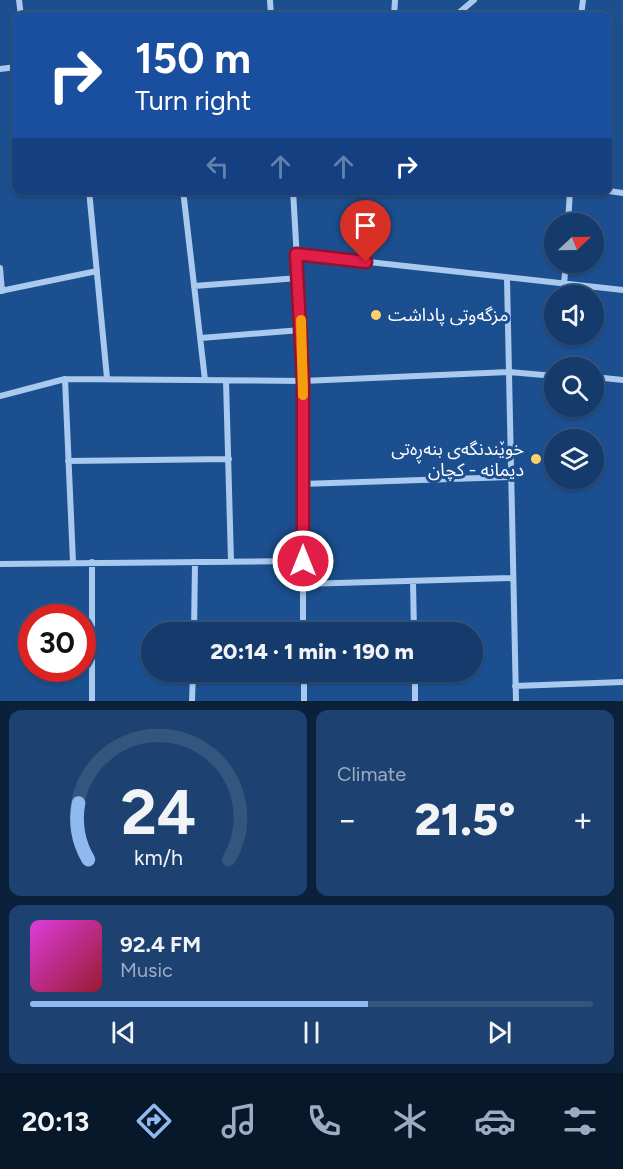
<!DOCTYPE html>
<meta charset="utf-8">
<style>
:root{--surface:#143b6b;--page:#1d4271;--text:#f1f3f6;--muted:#9dadc1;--line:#33557e;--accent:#90b9f0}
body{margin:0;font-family:Figtree,"Noto Sans Arabic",sans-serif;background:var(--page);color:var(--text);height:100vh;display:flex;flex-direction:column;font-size:22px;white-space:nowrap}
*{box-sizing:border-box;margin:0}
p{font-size:20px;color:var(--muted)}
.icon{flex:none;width:33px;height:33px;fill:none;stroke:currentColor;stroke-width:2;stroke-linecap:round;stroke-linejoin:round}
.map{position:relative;height:701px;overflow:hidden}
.side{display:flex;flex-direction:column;gap:9px;padding:9px;background:#0b203b;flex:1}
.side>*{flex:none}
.top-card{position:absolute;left:12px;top:12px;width:600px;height:183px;border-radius:12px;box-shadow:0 2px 4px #0004,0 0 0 2px var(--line);background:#1a4fa0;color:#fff;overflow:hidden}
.needle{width:39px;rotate:68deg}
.tools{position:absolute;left:544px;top:213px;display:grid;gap:12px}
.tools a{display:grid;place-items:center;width:60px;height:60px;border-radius:50%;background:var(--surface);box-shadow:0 2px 4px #0004,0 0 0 2px var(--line);font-size:30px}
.speed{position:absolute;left:18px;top:604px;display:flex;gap:12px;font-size:30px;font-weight:700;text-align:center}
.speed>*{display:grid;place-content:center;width:78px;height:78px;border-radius:50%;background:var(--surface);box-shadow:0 2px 4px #0004,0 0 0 2px var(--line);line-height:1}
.speed .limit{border:9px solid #d22;background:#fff;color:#111}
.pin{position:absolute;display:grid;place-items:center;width:51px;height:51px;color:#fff;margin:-62px -26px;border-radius:50% 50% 50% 0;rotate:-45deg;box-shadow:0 0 6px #0007}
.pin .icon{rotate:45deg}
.me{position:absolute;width:66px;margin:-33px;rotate:0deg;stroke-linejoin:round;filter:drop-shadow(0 0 4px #0008)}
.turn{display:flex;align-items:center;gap:21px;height:126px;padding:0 24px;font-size:27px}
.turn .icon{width:78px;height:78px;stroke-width:2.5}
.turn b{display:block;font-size:42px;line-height:51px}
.lanes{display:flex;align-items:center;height:57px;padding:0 24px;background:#0003;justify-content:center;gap:30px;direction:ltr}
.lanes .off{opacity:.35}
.big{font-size:45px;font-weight:800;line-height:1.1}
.side .widget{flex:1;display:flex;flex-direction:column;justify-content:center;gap:9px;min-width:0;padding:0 21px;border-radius:12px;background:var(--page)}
.side .dial{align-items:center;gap:0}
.dial svg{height:156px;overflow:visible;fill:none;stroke:var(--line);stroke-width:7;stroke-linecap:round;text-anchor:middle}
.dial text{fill:var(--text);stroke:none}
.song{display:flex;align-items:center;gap:18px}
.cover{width:72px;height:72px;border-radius:9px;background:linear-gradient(135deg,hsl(300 70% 55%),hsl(350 70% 35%))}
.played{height:6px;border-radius:3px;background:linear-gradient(90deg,var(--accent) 60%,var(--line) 60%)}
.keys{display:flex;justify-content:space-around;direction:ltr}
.heat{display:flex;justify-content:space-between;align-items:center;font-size:33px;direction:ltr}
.side .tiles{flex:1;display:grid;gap:9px;grid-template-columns:1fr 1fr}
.widget:last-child{grid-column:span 2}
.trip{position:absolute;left:141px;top:622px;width:342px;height:60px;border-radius:30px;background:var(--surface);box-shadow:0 2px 4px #0004,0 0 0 2px var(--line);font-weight:800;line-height:60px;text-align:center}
.dock{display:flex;height:96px;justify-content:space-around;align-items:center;background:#08182b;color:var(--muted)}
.dock .icon{width:42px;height:42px}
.dock .selected{color:var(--accent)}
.dock b{font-size:27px;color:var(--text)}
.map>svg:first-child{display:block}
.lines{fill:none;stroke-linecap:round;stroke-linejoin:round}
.street{stroke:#a9c9ee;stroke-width:6}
.route-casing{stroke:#92132f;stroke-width:15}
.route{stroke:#e11d48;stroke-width:10}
.slow{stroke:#f59e0b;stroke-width:10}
.poi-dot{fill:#ffd166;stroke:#1b4f8f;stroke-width:2}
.labels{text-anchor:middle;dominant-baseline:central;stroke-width:6;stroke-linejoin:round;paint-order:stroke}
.poi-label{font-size:18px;fill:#fff;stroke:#1b4f8f;text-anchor:start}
</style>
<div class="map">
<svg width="623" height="701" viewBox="0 0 623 701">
<rect width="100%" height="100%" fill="#1b4f8f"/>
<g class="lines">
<path class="street" d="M 19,0 L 21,16
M 270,0 L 271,16
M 394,16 L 395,0
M 455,16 L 474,0
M 581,16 L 583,0
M 0,69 L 16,67
M 89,190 L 107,378
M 183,190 L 205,380
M 293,190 L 301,330 L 303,561
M 602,190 L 623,193
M 568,224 L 570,190
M 296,254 L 623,290
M 0,268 L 2,291
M 507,279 L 516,701
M 564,284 L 566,262
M 194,286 L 298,278
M 0,291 L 97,271
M 201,338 L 301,330
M 594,377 L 623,380
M 65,379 L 73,562
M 226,381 L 231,561
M 0,396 L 65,379 L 303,381 L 509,372 L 555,376
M 68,461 L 229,459
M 302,484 L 511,477
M 0,564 L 303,561 L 303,633
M 413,581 L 414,633
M 303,584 L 513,578
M 194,633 L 195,562
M 304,672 L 304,701
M 415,672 L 415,701
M 515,686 L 623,682
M 92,701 L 92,562
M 192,701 L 193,672"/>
</g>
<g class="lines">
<defs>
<path id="route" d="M 303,561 L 303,381 L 296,254 L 366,262"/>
</defs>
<use href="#route" class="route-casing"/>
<use href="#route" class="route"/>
<path class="slow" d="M 301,320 L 303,395"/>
</g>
<g class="poi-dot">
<circle cx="376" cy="315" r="6"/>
<circle cx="536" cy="459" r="6"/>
</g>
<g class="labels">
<g class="poi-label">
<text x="388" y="315">مزگەوتی پاداشت</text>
<text x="524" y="449" text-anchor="end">خوێندنگەی بنەڕەتی<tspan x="524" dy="21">دیمانە - کچان</tspan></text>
</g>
</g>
</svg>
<div class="tools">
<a><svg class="needle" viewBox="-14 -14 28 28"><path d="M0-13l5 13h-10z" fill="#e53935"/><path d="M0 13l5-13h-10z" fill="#9dadc1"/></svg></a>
<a><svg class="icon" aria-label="sound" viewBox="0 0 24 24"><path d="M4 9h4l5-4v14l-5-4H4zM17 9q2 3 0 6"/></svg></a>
<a><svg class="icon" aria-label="search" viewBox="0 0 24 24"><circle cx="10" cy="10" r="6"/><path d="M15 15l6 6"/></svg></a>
<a><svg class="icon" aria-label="layers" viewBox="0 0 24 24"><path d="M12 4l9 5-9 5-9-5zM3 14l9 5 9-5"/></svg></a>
</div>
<div class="speed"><div class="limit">30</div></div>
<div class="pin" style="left:366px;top:262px;background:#d93025"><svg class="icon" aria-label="arrive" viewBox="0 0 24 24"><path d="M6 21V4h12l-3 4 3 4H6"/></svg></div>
<svg class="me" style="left:303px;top:561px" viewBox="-20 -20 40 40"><circle r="17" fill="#e11d48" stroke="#fff" stroke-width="3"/><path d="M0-11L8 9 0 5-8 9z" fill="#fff"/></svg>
<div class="trip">20:14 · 1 min · 190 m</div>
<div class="top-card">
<div class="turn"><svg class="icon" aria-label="right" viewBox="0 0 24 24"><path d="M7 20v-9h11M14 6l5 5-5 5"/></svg><div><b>150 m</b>Turn right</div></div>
<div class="lanes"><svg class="icon off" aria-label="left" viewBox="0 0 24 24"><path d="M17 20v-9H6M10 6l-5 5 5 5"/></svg><svg class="icon off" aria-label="ahead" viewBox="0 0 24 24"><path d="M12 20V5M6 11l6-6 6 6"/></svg><svg class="icon off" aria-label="ahead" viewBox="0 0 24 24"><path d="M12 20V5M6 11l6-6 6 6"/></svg><svg class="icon" aria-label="right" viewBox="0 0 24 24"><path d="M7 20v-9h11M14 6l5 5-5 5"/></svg></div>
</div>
</div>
<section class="side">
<div class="tiles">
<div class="widget dial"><svg viewBox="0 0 100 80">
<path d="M14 69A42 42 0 1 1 86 69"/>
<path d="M14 69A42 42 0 0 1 9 40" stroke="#90b9f0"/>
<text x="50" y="56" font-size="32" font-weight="700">24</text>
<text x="50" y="72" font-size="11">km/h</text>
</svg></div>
<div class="widget"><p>Climate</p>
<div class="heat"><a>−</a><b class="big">21.5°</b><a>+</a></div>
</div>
<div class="widget">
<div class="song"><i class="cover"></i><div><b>92.4 FM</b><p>Music</p></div></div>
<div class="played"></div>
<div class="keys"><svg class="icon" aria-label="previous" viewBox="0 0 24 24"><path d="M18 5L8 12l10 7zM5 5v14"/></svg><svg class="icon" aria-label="pause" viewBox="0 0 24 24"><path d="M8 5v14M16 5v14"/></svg><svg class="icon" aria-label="next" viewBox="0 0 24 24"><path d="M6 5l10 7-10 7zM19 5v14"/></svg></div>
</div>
</div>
</section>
<nav class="dock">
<b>20:13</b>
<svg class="icon selected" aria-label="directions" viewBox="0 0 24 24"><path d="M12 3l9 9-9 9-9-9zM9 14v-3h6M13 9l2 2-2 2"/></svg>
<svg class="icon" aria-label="music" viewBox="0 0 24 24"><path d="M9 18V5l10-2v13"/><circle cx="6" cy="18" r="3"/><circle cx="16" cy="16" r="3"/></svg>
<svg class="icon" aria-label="phone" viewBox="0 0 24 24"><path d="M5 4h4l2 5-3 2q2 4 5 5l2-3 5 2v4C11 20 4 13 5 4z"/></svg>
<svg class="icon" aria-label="climate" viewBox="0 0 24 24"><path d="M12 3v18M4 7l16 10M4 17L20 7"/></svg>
<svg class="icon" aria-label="car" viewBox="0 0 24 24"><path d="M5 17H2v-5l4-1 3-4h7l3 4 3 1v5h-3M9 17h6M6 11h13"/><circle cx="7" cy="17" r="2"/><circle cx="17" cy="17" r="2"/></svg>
<svg class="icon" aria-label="filters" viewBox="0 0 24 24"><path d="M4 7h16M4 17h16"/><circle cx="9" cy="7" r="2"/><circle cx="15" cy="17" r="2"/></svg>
</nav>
